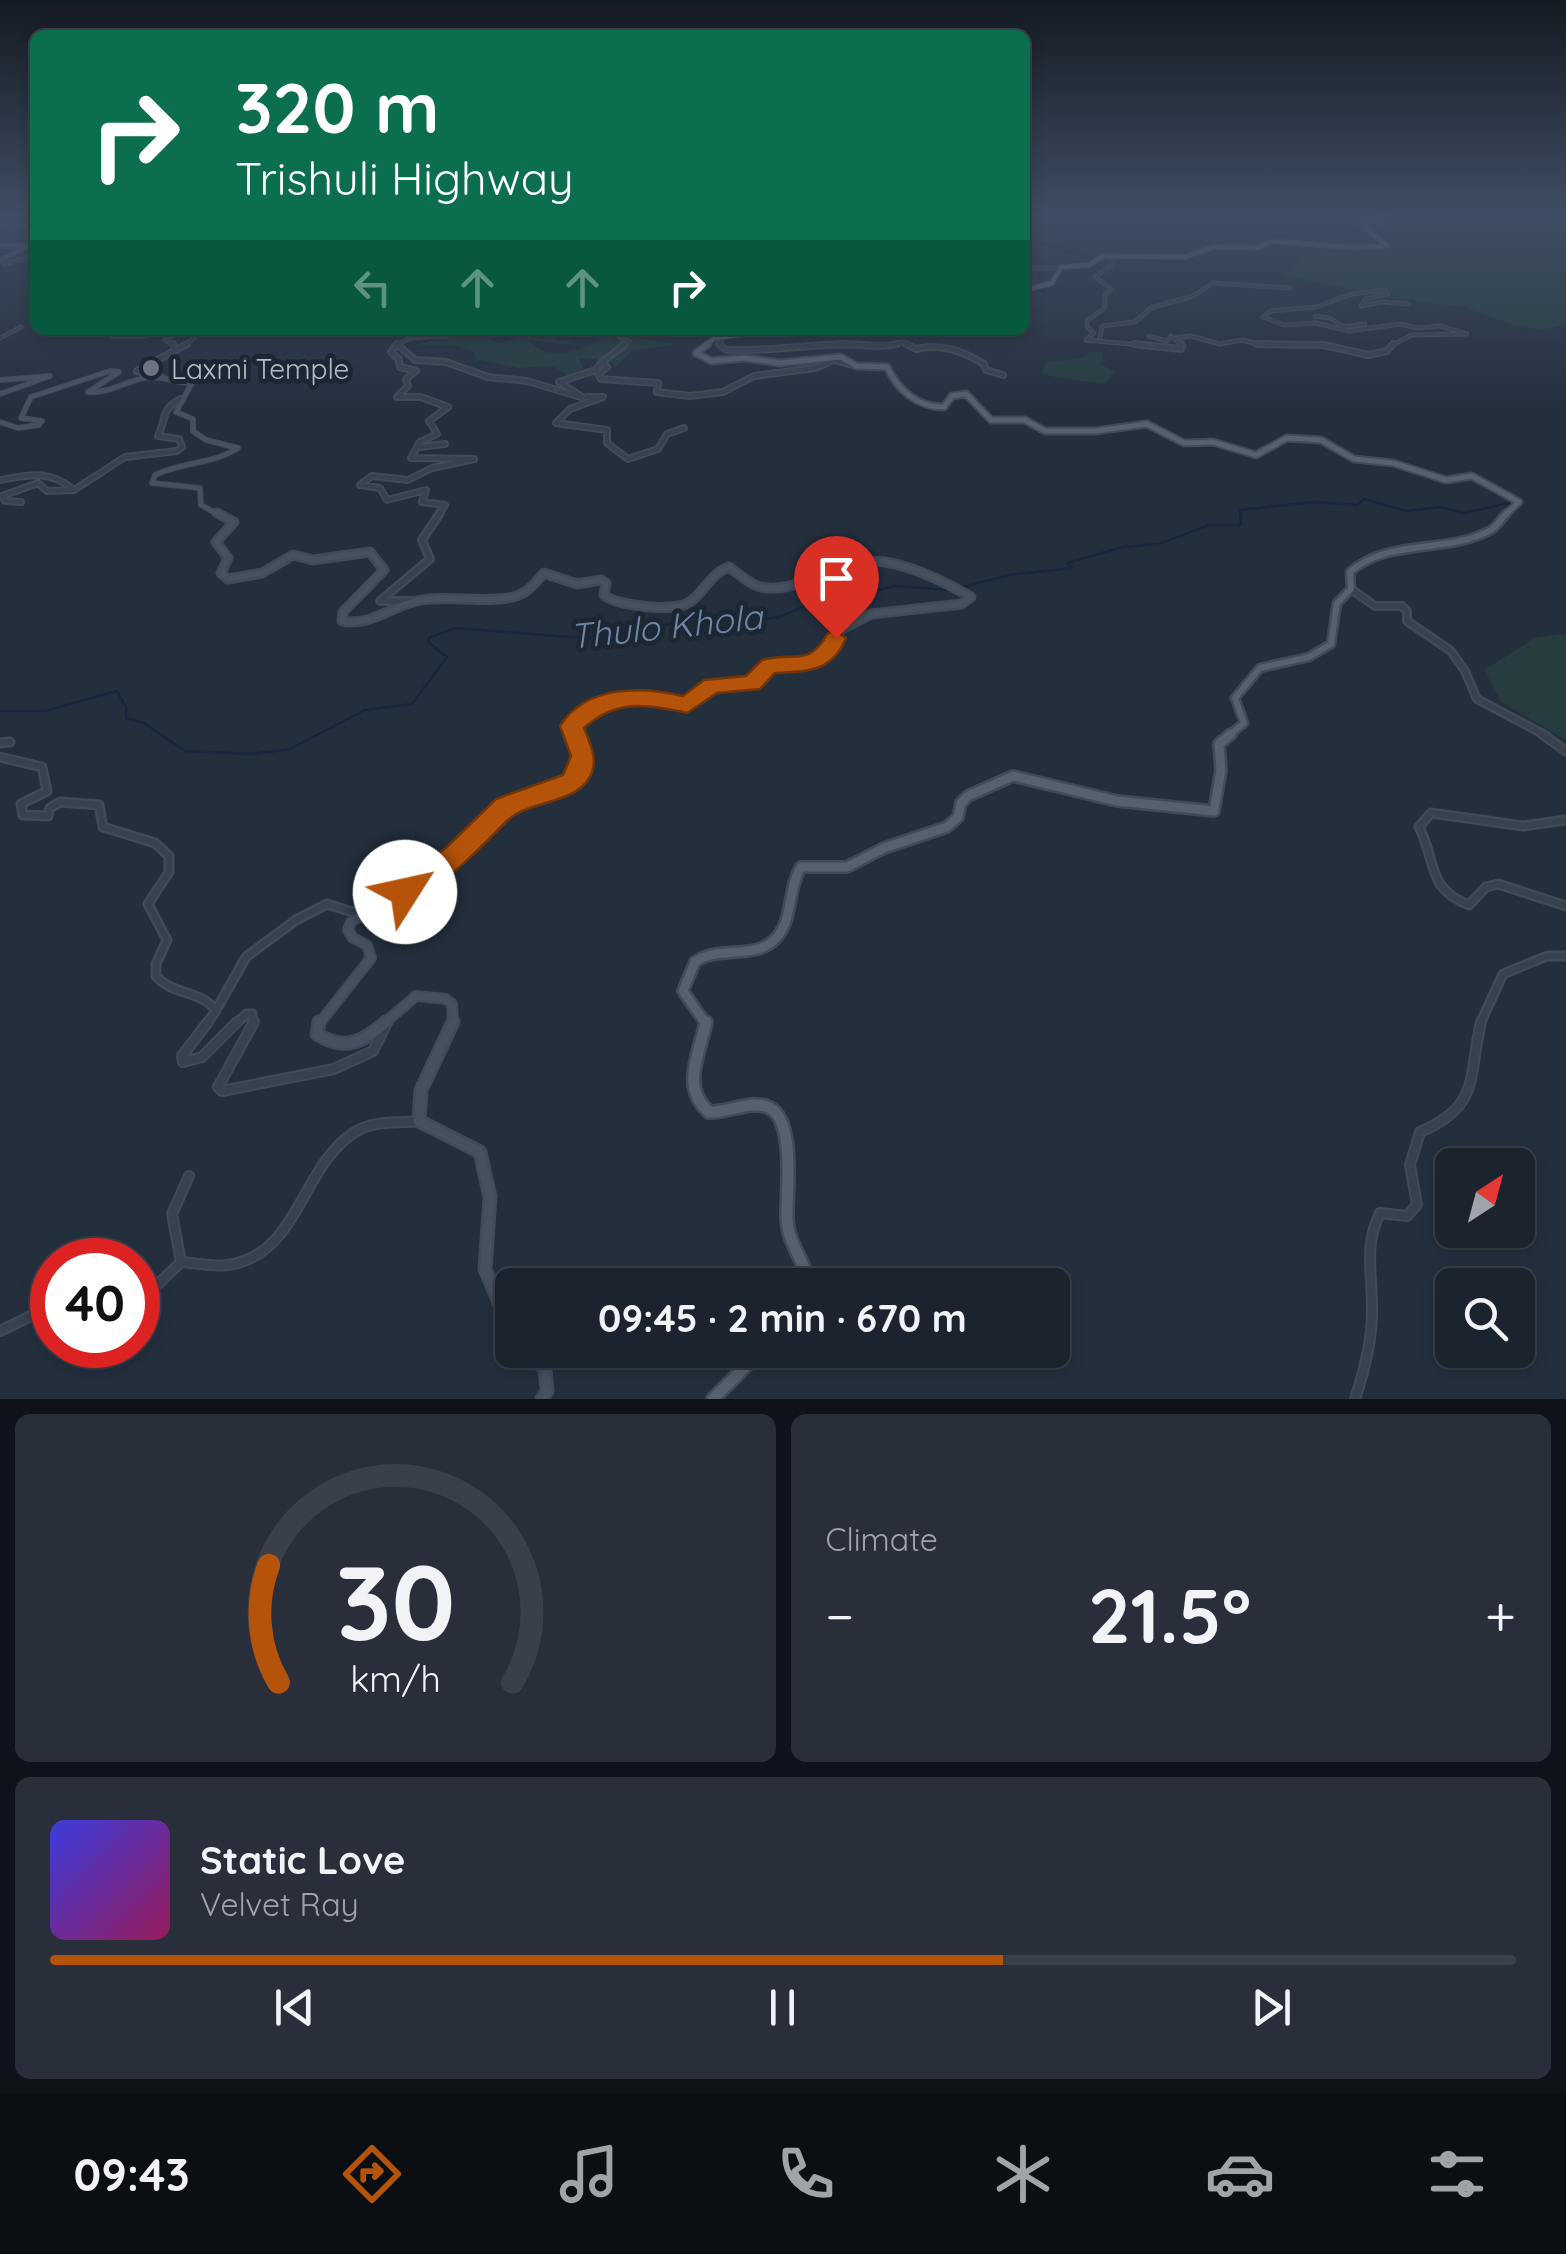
<!DOCTYPE html>
<meta charset="utf-8">
<style>
:root{--surface:#1b232e;--page:#282f3a;--text:#f1f3f6;--muted:#a0a4aa;--line:#39404a;--accent:#b45309}
body{margin:0;font-family:Quicksand,sans-serif;background:var(--page);color:var(--text);height:100vh;display:flex;flex-direction:column;font-size:38px;white-space:nowrap}
*{box-sizing:border-box;margin:0}
p{font-size:32px;color:var(--muted)}
.icon{flex:none;width:55px;height:55px;fill:none;stroke:currentColor;stroke-width:2;stroke-linecap:round;stroke-linejoin:round}
.map{position:relative;height:1399px;overflow:hidden}
.drawer{display:flex;flex-direction:column;gap:15px;padding:15px;background:#0f1319;flex:1}
.drawer>*{flex:none}
.top-card{position:absolute;left:30px;top:30px;width:1000px;height:305px;border-radius:15px;box-shadow:0 5px 15px #0003,0 0 0 2px var(--line);background:#0b6e4f;color:#fff;overflow:hidden}
.needle{width:65px;rotate:36deg}
.buttons{position:absolute;left:1435px;top:1148px;display:grid;gap:20px}
.buttons a{display:grid;place-items:center;width:100px;height:100px;border-radius:15px;background:var(--surface);box-shadow:0 5px 15px #0003,0 0 0 2px var(--line);font-size:50px}
.speed{position:absolute;left:30px;top:1238px;display:flex;gap:20px;font-size:50px;font-weight:700;text-align:center}
.speed>*{display:grid;place-content:center;width:130px;height:130px;border-radius:50%;background:var(--surface);box-shadow:0 5px 15px #0003,0 0 0 2px var(--line);line-height:1}
.speed .limit{border:15px solid #d22;background:#fff;color:#111}
.pin{position:absolute;display:grid;place-items:center;width:85px;height:85px;color:#fff;margin:-102px -42px;border-radius:50% 50% 50% 0;rotate:-45deg;box-shadow:0 0 10px #0007}
.pin .icon{rotate:45deg}
.me{position:absolute;width:110px;margin:-55px;rotate:55deg;stroke-linejoin:round;filter:drop-shadow(0 0 8px #0008)}
.turn{display:flex;align-items:center;gap:35px;height:210px;padding:0 40px;font-size:45px}
.turn .icon{width:130px;height:130px;stroke-width:2.5}
.turn b{display:block;font-size:70px;line-height:85px}
.lanes{display:flex;align-items:center;height:95px;padding:0 40px;background:#0003;justify-content:center;gap:50px;direction:ltr}
.lanes .off{opacity:.35}
.big{font-size:75px;font-weight:700;line-height:1.1}
.drawer .tile{flex:1;display:flex;flex-direction:column;justify-content:center;gap:15px;min-width:0;padding:0 35px;border-radius:15px;background:var(--page)}
.drawer .dial{align-items:center;gap:0}
.dial svg{height:260px;overflow:visible;fill:none;stroke:var(--line);stroke-width:7;stroke-linecap:round;text-anchor:middle}
.dial text{fill:var(--text);stroke:none}
.song{display:flex;align-items:center;gap:30px}
.cover{width:120px;height:120px;border-radius:15px;background:linear-gradient(135deg,hsl(240 70% 55%),hsl(330 70% 35%))}
.played{height:10px;border-radius:5px;background:linear-gradient(90deg,var(--accent) 65%,var(--line) 65%)}
.keys{display:flex;justify-content:space-around;direction:ltr}
.heat{display:flex;justify-content:space-between;align-items:center;font-size:55px;direction:ltr}
.drawer .tiles{flex:1;display:grid;gap:15px;grid-template-columns:1fr 1fr}
.tile:last-child{grid-column:span 2}
.trip{position:absolute;left:495px;top:1268px;width:575px;height:100px;border-radius:15px;background:var(--surface);box-shadow:0 5px 15px #0003,0 0 0 2px var(--line);font-weight:700;line-height:100px;text-align:center}
.menu{display:flex;height:160px;justify-content:space-around;align-items:center;background:#0b0e12;color:var(--muted)}
.menu .icon{width:70px;height:70px}
.menu .current{color:var(--accent)}
.menu b{font-size:45px;color:var(--text)}
.map>svg:first-child{display:block}
.green{fill:#263c3f}
.lines{fill:none;stroke-linecap:round;stroke-linejoin:round}
.stream{stroke:#17263c;stroke-width:2.5}
.river{stroke:#17263c;stroke-width:5}
.street-far4-casing{stroke:#414a57;stroke-width:5}
.street-far3-casing{stroke:#414a57;stroke-width:8}
.street-far2-casing{stroke:#414a57;stroke-width:10}
.street-far1-casing{stroke:#414a57;stroke-width:11}
.street-casing{stroke:#414a57;stroke-width:12}
.secondary-far3-casing{stroke:#414a57;stroke-width:6}
.secondary-far2-casing{stroke:#414a57;stroke-width:11}
.secondary-far1-casing{stroke:#414a57;stroke-width:12}
.secondary-casing{stroke:#414a57;stroke-width:15}
.primary-far4-casing{stroke:#414a57;stroke-width:6}
.primary-far3-casing{stroke:#414a57;stroke-width:9}
.primary-far2-casing{stroke:#414a57;stroke-width:11}
.primary-far1-casing{stroke:#414a57;stroke-width:14}
.primary-casing{stroke:#414a57;stroke-width:16}
.street-far4{stroke:#38414e;stroke-width:2.5}
.street-far3{stroke:#38414e;stroke-width:4}
.street-far2{stroke:#38414e;stroke-width:5}
.street-far1{stroke:#38414e;stroke-width:6}
.street{stroke:#38414e;stroke-width:8}
.secondary-far3{stroke:#465061;stroke-width:4}
.secondary-far2{stroke:#465061;stroke-width:6}
.secondary-far1{stroke:#465061;stroke-width:8}
.secondary{stroke:#465061;stroke-width:10}
.primary-far4{stroke:#56606e;stroke-width:4}
.primary-far3{stroke:#56606e;stroke-width:5}
.primary-far2{stroke:#56606e;stroke-width:6}
.primary-far1{stroke:#56606e;stroke-width:9}
.primary{stroke:#56606e;stroke-width:11}
.route{fill:#b45309;stroke:#753606;stroke-width:2.5}
.worship-dot{fill:#6b7280;stroke:#1d2633;stroke-width:4}
.labels{text-anchor:middle;dominant-baseline:central;stroke-width:10;stroke-linejoin:round;paint-order:stroke}
.far-poi-label{font-size:28px;fill:#b4bcc9;stroke:#1d2633;text-anchor:start}
.water-label{font-size:35px;font-style:italic;fill:#6d86a8;stroke:#1d2633}
</style>
<div class="map">
<svg width="1566" height="1399" viewBox="0 0 1566 1399">
<rect width="100%" height="100%" fill="#242f3e"/>
<path class="green" d="M 1391,215 L 1566,215 L 1566,324 L 1542,330 L 1508,323 L 1464,307 L 1392,298 L 1284,275 L 1320,241 L 1394,243 L 1370,223 L 1388,221 Z
M 559,330 L 561,336 L 556,340 L 570,340 L 575,345 L 528,340 C 551,364 576,352 600,339 L 573,330 L 621,330 L 605,334 L 618,341 L 636,337 L 677,345 L 633,350 L 615,368 L 611,360 L 578,358 L 585,370 L 567,375 L 553,366 L 518,368 L 476,359 L 474,351 L 451,345 L 417,345 C 426,341 475,330 480,332 C 490,334 490,342 501,343 L 513,340 L 520,333 L 543,339 Z
M 1091,351 L 1103,353 L 1101,364 L 1115,372 L 1104,384 L 1042,375 L 1045,363 L 1085,357 Z
M 1560,634 L 1566,635 L 1566,740 L 1501,702 L 1484,670 L 1535,638 Z"/>
<g class="lines">
<path class="stream" d="M 1126,215 L 1157,219 L 1192,215
M 1265,215 L 1276,215
M 1025,218 L 1060,215
M 1025,238 L 1083,256
M 958,588 L 1010,575 L 1072,568 L 1067,563 L 1123,547 L 1159,544 L 1209,525 L 1241,525 L 1240,510 L 1314,502 L 1357,505 L 1364,499 L 1406,511 L 1441,507 L 1464,513 L 1514,502
M 0,711 L 45,711 L 117,691 L 126,707 L 126,718 L 144,723 L 185,751 L 253,754 L 290,749 L 365,710 L 412,704 L 447,657 L 428,642 L 429,638 L 455,628 L 596,639 L 621,630 L 656,628 L 682,620 L 733,616 L 750,621 L 780,617 L 835,593 L 853,596 L 895,586 L 950,590"/>
<path class="river" d="M 0,255 L 35,249"/>
<defs>
<path id="street-far4" d="M 0,220 L 10,215
M 0,222 L 10,229 L 35,224
M 1120,256 L 1110,259 L 1113,264 L 1095,277 L 1111,289 L 1105,295 L 1104,309 L 1087,320 L 1087,327 L 1094,333 L 1086,340 L 1152,346
M 0,261 L 7,261 L 4,264 L 35,256
M 1025,268 L 1060,268
M 35,302 L 35,311
M 1315,316 L 1330,318 L 1344,327 L 1365,324
M 118,330 L 112,336 L 143,336 L 169,330
M 1149,336 L 1167,341 L 1171,336
M 0,338 L 21,327
M 1100,338 L 1102,326 L 1135,322 L 1151,308 L 1193,296 L 1213,283 L 1290,288
M 399,343 L 411,338 L 452,335 L 440,330
M 174,346 L 165,340 L 181,330
M 183,346 L 194,338 L 193,330
M 395,346 L 400,346
M 622,346 L 629,341 L 619,337 L 625,330
M 721,346 L 721,337
M 821,346 L 877,346
M 888,346 L 903,342 L 911,346
M 927,346 L 931,346
M 1184,346 L 1173,338 L 1191,336 L 1220,344 L 1242,340 L 1267,346
M 1287,346 L 1330,346
M 1391,346 L 1411,335 L 1467,334 L 1440,326 L 1417,328 L 1400,324 L 1349,331 L 1316,323 L 1284,325 L 1263,317 L 1271,311 L 1316,307 L 1352,294 L 1385,290 L 1388,294 L 1366,299 L 1361,306 L 1382,302 L 1409,304"/>
<path id="street-far3" d="M 173,344 L 175,350
M 719,344 L 726,350 C 765,351 802,346 840,344 C 859,343 878,349 897,344
M 906,344 L 916,349 C 942,343 962,351 984,364 L 986,370 L 1003,375
M 1134,344 L 1181,349 L 1181,344
M 1257,344 L 1324,345 L 1368,355 L 1387,351 L 1393,344
M 601,363 L 625,344
M 161,377 L 137,371 L 187,344
M 587,397 L 603,397 L 570,409 L 556,423 L 607,430 L 607,443 L 628,459 L 658,449 L 667,434 L 684,428
M 419,447 L 445,444
M 0,480 C 30,475 49,469 74,490 L 125,457 L 177,451 L 182,447 L 179,439 L 158,436 C 166,420 161,408 181,399
M 21,502 L 5,501 L 2,496 L 38,483 L 47,491 L 74,490
M 438,516 L 445,505 L 422,502 L 426,490 L 387,500 L 380,488 L 360,485 L 372,476 L 408,480 L 432,468 L 474,459 L 411,458 L 420,442 L 437,434 L 429,421 L 448,407 L 421,397 L 397,397 L 408,386 L 406,379 L 416,371 L 400,367 L 399,359 L 391,352 L 397,344 L 415,360 L 446,362 L 488,377 L 527,381 L 584,398 L 559,382 L 596,370 L 602,362 L 607,367 L 598,374 L 601,379 L 658,383 L 657,392 L 690,396 L 723,392 L 754,376 L 815,368 L 834,360 L 852,365"/>
<path id="street-far2" d="M 1351,589 L 1375,606 L 1402,606 L 1407,611 L 1407,621 L 1451,651 L 1465,671 L 1477,699 L 1547,736
M 416,601 L 380,601 L 430,559 L 422,540 L 440,513"/>
<path id="street-far1" d="M 1542,734 L 1566,751
M 0,743 L 10,742
M 0,757 L 42,767 L 47,791 L 21,804 L 23,815 L 48,816 L 50,808 L 60,802 L 99,805 L 103,827 L 155,843 L 169,856 L 169,872 L 148,904 L 167,940 L 156,964 L 156,976 C 173,996 200,989 216,1011 L 206,1024
M 1566,820 L 1523,826 L 1431,813 L 1419,827 C 1437,862 1426,888 1469,905 L 1486,887 L 1498,884 L 1566,906
M 216,1010 L 246,957 L 296,920 L 327,904 L 352,912 L 369,907
M 235,1024 L 247,1014 L 252,1014 L 253,1024
M 1480,1024 L 1503,974 L 1547,956 L 1566,956"/>
<path id="street" d="M 208,1022 L 182,1056 L 183,1062 L 202,1057 L 237,1022
M 254,1022 L 218,1087 L 222,1091 L 334,1069 L 373,1051 L 385,1027
M 181,1262 L 172,1214 L 189,1176
M 138,1303 L 181,1262 C 196,1263 213,1267 228,1265 C 298,1255 300,1170 352,1134 C 373,1119 395,1124 419,1121
M 0,1331 L 35,1314 L 52,1314
M 1355,1399 C 1365,1369 1373,1337 1372,1306 C 1372,1271 1364,1246 1380,1213 L 1407,1216 L 1417,1205 L 1410,1165 L 1420,1132 C 1481,1106 1468,1077 1481,1022"/>
<path id="secondary-far3" d="M 0,246 L 27,246 L 24,248
M 0,260 L 24,248
M 0,380 L 50,376 L 0,394
M 0,422 L 18,428 L 39,425 L 42,421 L 21,418 L 31,397 L 110,371 L 119,372 L 88,392 C 111,394 130,378 152,377 C 163,377 178,383 192,383 L 176,412 L 193,419 L 193,431 L 206,440 L 238,448 C 213,464 182,462 155,475 L 152,483 L 200,488 L 201,505 L 221,516"/>
<path id="secondary-far2" d="M 217,513 L 234,522 L 216,542 L 228,558 L 221,573 L 228,579 L 262,573 L 293,555 L 313,560 L 370,552 L 384,570 L 343,612 L 342,621 C 372,626 390,607 417,601 C 449,594 483,604 513,597 C 527,594 535,583 544,573 L 577,584 L 601,580 L 606,583 L 604,595 C 616,606 673,612 688,603 C 705,593 709,574 729,567 C 737,573 746,581 755,585 C 789,600 849,557 884,562 C 914,566 945,582 971,597 L 962,604 L 871,614 L 840,630 L 827,655 L 817,662 L 769,665 L 752,683 L 712,685 L 687,705 C 675,705 667,697 655,696 C 624,693 592,704 572,726 L 576,736"/>
<path id="secondary-far1" d="M 319,1024 L 371,958 L 367,945 L 353,938 L 348,930 L 351,922 L 447,862 L 505,806 L 572,782 L 581,770 L 583,756 L 575,734
M 383,1024 L 416,996 L 446,999 L 452,1004 L 453,1024"/>
<path id="secondary" d="M 319,1022 L 317,1034 C 344,1052 363,1042 386,1022
M 453,1022 L 421,1090 L 419,1121 L 480,1152 L 490,1197 L 485,1269 L 512,1333
M 525,1350 L 545,1369 L 547,1391 L 542,1399"/>
<path id="primary-far4" d="M 1025,290 L 1052,283 L 1061,267 L 1089,265 L 1103,256 L 1185,257 L 1213,247 L 1257,248 L 1273,241 L 1354,248 L 1387,246 L 1360,224 L 1386,215
M 704,346 L 715,338 L 776,330"/>
<path id="primary-far3" d="M 708,344 L 696,353 L 711,361 L 745,358 L 780,363 L 841,357 L 856,366 L 887,367 C 898,390 917,407 944,407 L 952,396 L 966,394 L 991,420 L 1025,420 L 1045,431 L 1095,431 L 1147,424 L 1184,443 L 1213,442 L 1256,455 L 1287,438 L 1321,440 L 1354,459 L 1393,463 L 1446,480 L 1472,476 L 1519,502 L 1504,516"/>
<path id="primary-far2" d="M 1228,736 L 1244,723 L 1235,698 L 1260,668 L 1309,657 L 1331,644 L 1337,603 L 1351,589 L 1350,572 C 1388,538 1448,554 1491,530 C 1496,527 1502,518 1507,513"/>
<path id="primary-far1" d="M 706,1024 L 683,991 L 695,962 C 720,944 757,962 778,936 C 793,917 788,888 801,867 L 847,867 L 884,848 L 947,827 L 958,817 L 961,803 L 968,796 L 1013,776 L 1117,801 L 1214,811 L 1221,770 L 1219,744 L 1231,734"/>
<path id="primary" d="M 706,1022 C 700,1053 680,1087 709,1112 C 728,1113 753,1099 770,1108 C 796,1122 786,1195 787,1220 C 788,1243 805,1262 810,1285
M 713,1399 L 762,1350"/>
</defs>
<use href="#street-far4" class="street-far4-casing"/>
<use href="#street-far3" class="street-far3-casing"/>
<use href="#street-far2" class="street-far2-casing"/>
<use href="#street-far1" class="street-far1-casing"/>
<use href="#street" class="street-casing"/>
<use href="#secondary-far3" class="secondary-far3-casing"/>
<use href="#secondary-far2" class="secondary-far2-casing"/>
<use href="#secondary-far1" class="secondary-far1-casing"/>
<use href="#secondary" class="secondary-casing"/>
<use href="#primary-far4" class="primary-far4-casing"/>
<use href="#primary-far3" class="primary-far3-casing"/>
<use href="#primary-far2" class="primary-far2-casing"/>
<use href="#primary-far1" class="primary-far1-casing"/>
<use href="#primary" class="primary-casing"/>
<use href="#street-far4" class="street-far4"/>
<use href="#street-far3" class="street-far3"/>
<use href="#street-far2" class="street-far2"/>
<use href="#street-far1" class="street-far1"/>
<use href="#street" class="street"/>
<use href="#secondary-far3" class="secondary-far3"/>
<use href="#secondary-far2" class="secondary-far2"/>
<use href="#secondary-far1" class="secondary-far1"/>
<use href="#secondary" class="secondary"/>
<use href="#primary-far4" class="primary-far4"/>
<use href="#primary-far3" class="primary-far3"/>
<use href="#primary-far2" class="primary-far2"/>
<use href="#primary-far1" class="primary-far1"/>
<use href="#primary" class="primary"/>
</g>
<linearGradient id="sky" x2="0" y2="1"><stop stop-color="#141a22"/><stop offset="0.52" stop-color="#3f4d63"/><stop offset="1" stop-color="#3f4d63" stop-opacity="0"/></linearGradient>
<rect width="1566" height="411" fill="url(#sky)"/>
<path class="route" d="M 836,631 L 846,638 C 832,672 809,671 775,673 L 760,689 L 717,693 L 687,713 C 647,704 616,699 584,728 C 591,746 600,762 588,780 C 571,805 527,800 506,822 C 485,842 424,910 395,900 L 391,892 L 395,883 L 446,848 L 496,799 L 563,775 L 571,756 L 560,726 C 586,685 641,686 683,696 L 704,680 L 746,676 L 762,660 C 794,651 809,668 828,633 Z"/>
<circle class="worship-dot" cx="151" cy="368" r="10"/>
<g class="labels">
<g class="far-poi-label">
<text x="171" y="368">Laxmi Temple</text>
</g>
<g class="water-label">
<text transform="translate(666 626) rotate(-6)">Thulo Khola</text>
</g>
</g>
</svg>
<div class="buttons">
<a><svg class="needle" viewBox="-14 -14 28 28"><path d="M0-13l5 13h-10z" fill="#e53935"/><path d="M0 13l5-13h-10z" fill="#a0a4aa"/></svg></a>
<a><svg class="icon" aria-label="search" viewBox="0 0 24 24"><circle cx="10" cy="10" r="6"/><path d="M15 15l6 6"/></svg></a>
</div>
<div class="speed"><div class="limit">40</div></div>
<div class="pin" style="left:836px;top:638px;background:#d93025"><svg class="icon" aria-label="arrive" viewBox="0 0 24 24"><path d="M6 21V4h12l-3 4 3 4H6"/></svg></div>
<svg class="me" style="left:405px;top:892px" viewBox="-20 -20 40 40"><circle r="19" fill="#fff"/><path d="M0-13L10 11 0 6-10 11z" fill="#b45309"/></svg>
<div class="trip">09:45 · 2 min · 670 m</div>
<div class="top-card">
<div class="turn"><svg class="icon" aria-label="right" viewBox="0 0 24 24"><path d="M7 20v-9h11M14 6l5 5-5 5"/></svg><div><b>320 m</b>Trishuli Highway</div></div>
<div class="lanes"><svg class="icon off" aria-label="left" viewBox="0 0 24 24"><path d="M17 20v-9H6M10 6l-5 5 5 5"/></svg><svg class="icon off" aria-label="ahead" viewBox="0 0 24 24"><path d="M12 20V5M6 11l6-6 6 6"/></svg><svg class="icon off" aria-label="ahead" viewBox="0 0 24 24"><path d="M12 20V5M6 11l6-6 6 6"/></svg><svg class="icon" aria-label="right" viewBox="0 0 24 24"><path d="M7 20v-9h11M14 6l5 5-5 5"/></svg></div>
</div>
</div>
<section class="drawer">
<div class="tiles">
<div class="tile dial"><svg viewBox="0 0 100 80">
<path d="M14 69A42 42 0 1 1 86 69"/>
<path d="M14 69A42 42 0 0 1 11 33" stroke="#b45309"/>
<text x="50" y="56" font-size="32" font-weight="700">30</text>
<text x="50" y="72" font-size="11">km/h</text>
</svg></div>
<div class="tile"><p>Climate</p>
<div class="heat"><a>−</a><b class="big">21.5°</b><a>+</a></div>
</div>
<div class="tile">
<div class="song"><i class="cover"></i><div><b>Static Love</b><p>Velvet Ray</p></div></div>
<div class="played"></div>
<div class="keys"><svg class="icon" aria-label="previous" viewBox="0 0 24 24"><path d="M18 5L8 12l10 7zM5 5v14"/></svg><svg class="icon" aria-label="pause" viewBox="0 0 24 24"><path d="M8 5v14M16 5v14"/></svg><svg class="icon" aria-label="next" viewBox="0 0 24 24"><path d="M6 5l10 7-10 7zM19 5v14"/></svg></div>
</div>
</div>
</section>
<nav class="menu">
<b>09:43</b>
<svg class="icon current" aria-label="directions" viewBox="0 0 24 24"><path d="M12 3l9 9-9 9-9-9zM9 14v-3h6M13 9l2 2-2 2"/></svg>
<svg class="icon" aria-label="music" viewBox="0 0 24 24"><path d="M9 18V5l10-2v13"/><circle cx="6" cy="18" r="3"/><circle cx="16" cy="16" r="3"/></svg>
<svg class="icon" aria-label="phone" viewBox="0 0 24 24"><path d="M5 4h4l2 5-3 2q2 4 5 5l2-3 5 2v4C11 20 4 13 5 4z"/></svg>
<svg class="icon" aria-label="climate" viewBox="0 0 24 24"><path d="M12 3v18M4 7l16 10M4 17L20 7"/></svg>
<svg class="icon" aria-label="car" viewBox="0 0 24 24"><path d="M5 17H2v-5l4-1 3-4h7l3 4 3 1v5h-3M9 17h6M6 11h13"/><circle cx="7" cy="17" r="2"/><circle cx="17" cy="17" r="2"/></svg>
<svg class="icon" aria-label="filters" viewBox="0 0 24 24"><path d="M4 7h16M4 17h16"/><circle cx="9" cy="7" r="2"/><circle cx="15" cy="17" r="2"/></svg>
</nav>
